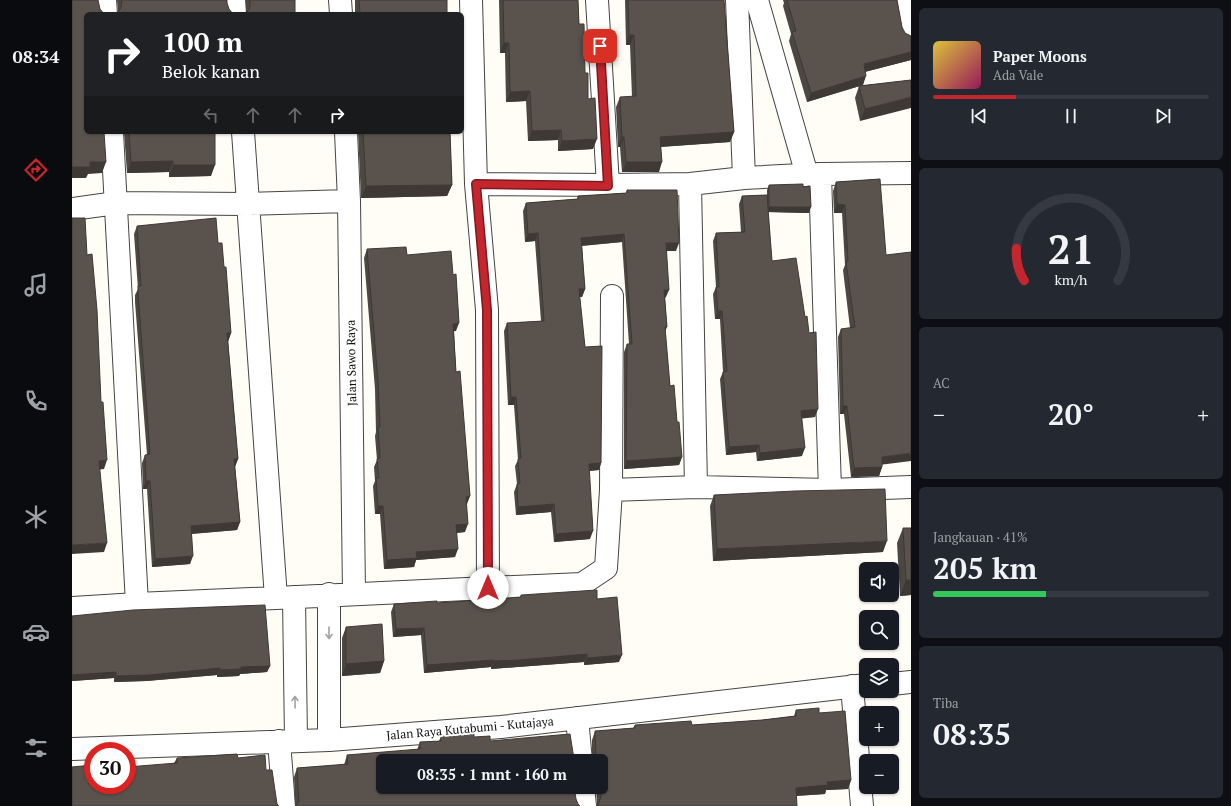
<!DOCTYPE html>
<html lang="id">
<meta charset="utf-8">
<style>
:root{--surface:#171b24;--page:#242831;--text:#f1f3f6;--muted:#9ea1a6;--line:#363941;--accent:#c4262e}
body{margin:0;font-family:"PT Serif",serif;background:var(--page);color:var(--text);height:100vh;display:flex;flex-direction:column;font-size:15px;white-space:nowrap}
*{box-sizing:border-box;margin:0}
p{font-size:13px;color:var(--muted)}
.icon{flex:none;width:22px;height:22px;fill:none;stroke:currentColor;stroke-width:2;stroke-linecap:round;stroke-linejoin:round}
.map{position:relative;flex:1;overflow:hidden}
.details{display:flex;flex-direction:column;gap:8px;padding:8px;background:#0d0f14;width:320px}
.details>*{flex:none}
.top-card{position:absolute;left:12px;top:12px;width:380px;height:122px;border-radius:6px;box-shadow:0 1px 3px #0004;background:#202124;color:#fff;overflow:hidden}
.tools{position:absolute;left:787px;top:562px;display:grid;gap:8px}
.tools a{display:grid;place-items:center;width:40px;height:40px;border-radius:6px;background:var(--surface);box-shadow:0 1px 3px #0004;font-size:20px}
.speed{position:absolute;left:12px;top:742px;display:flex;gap:8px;font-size:20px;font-weight:700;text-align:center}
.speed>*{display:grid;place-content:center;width:52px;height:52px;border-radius:50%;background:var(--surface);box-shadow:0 1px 3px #0004;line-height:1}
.speed .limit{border:6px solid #d22;background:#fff;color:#111}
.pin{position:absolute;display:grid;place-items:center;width:34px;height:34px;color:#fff;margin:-17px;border-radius:8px;box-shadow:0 2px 6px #0006}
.me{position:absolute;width:44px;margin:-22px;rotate:0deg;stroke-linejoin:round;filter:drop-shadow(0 0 3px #0008)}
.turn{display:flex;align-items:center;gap:14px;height:84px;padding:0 12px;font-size:18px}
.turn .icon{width:52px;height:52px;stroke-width:2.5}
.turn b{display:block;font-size:28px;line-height:34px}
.lanes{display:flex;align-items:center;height:38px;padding:0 12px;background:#0003;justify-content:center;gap:20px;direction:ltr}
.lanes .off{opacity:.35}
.big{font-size:30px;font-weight:600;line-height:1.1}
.details .tile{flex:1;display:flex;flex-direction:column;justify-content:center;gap:6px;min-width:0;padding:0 14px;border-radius:6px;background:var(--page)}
.details .dial{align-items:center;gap:0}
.dial svg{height:104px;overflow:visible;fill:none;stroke:var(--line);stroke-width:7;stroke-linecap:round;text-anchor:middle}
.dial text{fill:var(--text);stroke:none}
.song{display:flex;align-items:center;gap:12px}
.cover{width:48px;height:48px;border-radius:6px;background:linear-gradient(135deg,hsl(50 70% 55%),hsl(330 70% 35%))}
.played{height:4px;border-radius:2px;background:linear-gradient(90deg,var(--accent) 30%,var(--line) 30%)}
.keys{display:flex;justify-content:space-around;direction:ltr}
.heat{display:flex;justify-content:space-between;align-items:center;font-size:22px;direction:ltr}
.charge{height:6px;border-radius:3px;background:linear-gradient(90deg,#34c759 41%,var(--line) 0)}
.trip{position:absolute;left:304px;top:754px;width:232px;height:40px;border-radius:6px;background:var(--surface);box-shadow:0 1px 3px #0004;font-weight:600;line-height:40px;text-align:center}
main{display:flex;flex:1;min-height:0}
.menu{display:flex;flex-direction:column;width:72px;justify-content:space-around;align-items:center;background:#090b0e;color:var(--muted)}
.menu .icon{width:28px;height:28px}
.menu .active{color:var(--accent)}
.menu b{font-size:18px;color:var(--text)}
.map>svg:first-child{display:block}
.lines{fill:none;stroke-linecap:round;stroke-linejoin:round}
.minor-casing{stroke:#444;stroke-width:24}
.minor{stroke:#fff;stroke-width:22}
.wall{fill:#4d4742}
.shaded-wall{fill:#3f3936}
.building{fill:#5a524d;stroke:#3f3936}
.oneway{stroke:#a0a0a0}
.route-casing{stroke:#7f191e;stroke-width:10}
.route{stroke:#c4262e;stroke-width:7}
.labels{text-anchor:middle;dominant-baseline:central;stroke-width:4;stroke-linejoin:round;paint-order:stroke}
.street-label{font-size:12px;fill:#111;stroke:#fff}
</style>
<main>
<nav class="menu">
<b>08:34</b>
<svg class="icon active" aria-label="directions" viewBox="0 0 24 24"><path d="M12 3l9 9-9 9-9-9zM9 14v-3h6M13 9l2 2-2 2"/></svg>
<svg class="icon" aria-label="music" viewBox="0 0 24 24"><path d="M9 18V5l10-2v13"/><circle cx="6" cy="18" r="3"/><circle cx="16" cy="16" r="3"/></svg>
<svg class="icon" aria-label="phone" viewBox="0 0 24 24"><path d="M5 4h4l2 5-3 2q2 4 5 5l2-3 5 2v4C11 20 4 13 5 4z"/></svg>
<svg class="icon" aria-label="climate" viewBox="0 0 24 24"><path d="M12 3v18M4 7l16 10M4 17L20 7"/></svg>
<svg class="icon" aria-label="car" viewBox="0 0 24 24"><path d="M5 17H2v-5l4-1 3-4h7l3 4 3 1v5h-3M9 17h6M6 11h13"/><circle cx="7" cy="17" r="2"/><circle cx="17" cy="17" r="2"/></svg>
<svg class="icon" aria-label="filters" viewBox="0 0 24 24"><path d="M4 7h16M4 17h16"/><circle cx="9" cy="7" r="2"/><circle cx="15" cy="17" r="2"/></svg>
</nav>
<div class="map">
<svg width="839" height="806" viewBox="0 0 839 806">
<rect width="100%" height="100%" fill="#fffdf5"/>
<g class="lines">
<defs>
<path id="minor" d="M 33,0 L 34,14
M 162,0 L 163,14
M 268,0 L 269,14
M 525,0 L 536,185
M 665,0 L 672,178
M 685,0 L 735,175
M 832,0 L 839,33
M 40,132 L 65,604 L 204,598
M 171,132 L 204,598 L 416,588 L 415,310 L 404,184 L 399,0
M 274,132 L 277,201 L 282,593
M 748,174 L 758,490 L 839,487
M 404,184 L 536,185 L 618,184 L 672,178 L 748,174 L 839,173
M 618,184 L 624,487 L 758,490
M 0,209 L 44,203 L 176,204 L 277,201
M 539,490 L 624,487
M 416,588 L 510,584 L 534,568 L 539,490 L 540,296
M 257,594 L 257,740
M 222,597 L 224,741
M 0,608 L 65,604
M 820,684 L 839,682
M 780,686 L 790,806
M 505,718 L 509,761
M 207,741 L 212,806
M 0,749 L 257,740 L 429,727 L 794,685
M 511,787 L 513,806"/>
</defs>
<use href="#minor" class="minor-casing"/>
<use href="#minor" class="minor"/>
</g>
<path class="wall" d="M 45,0 L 155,0 L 45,13 L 46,12 Z
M 174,0 L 223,0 L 174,13 Z
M 283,0 L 375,0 L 375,14 L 283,14 Z
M 427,0 L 506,0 L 507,24 L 516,99 L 521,149 L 486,151 L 486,140 L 456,141 L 454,101 L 434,102 L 433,53 L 428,53 Z
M 553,0 L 652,0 L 662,132 L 658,142 L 589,147 L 587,172 L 550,172 L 548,147 L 546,147 L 544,107 L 548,97 L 560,97 L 558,45 L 554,45 Z
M 711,0 L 825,0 L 830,27 L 839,60 L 793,72 L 791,85 L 735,102 L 717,41 L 719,34 L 711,6 L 712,3 Z
M 839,80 L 788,121 L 783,98 L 787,86 Z
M 52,132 L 143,132 L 139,176 L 97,177 L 97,172 L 55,173 Z
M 286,132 L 378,132 L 380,185 L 375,196 L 289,198 Z
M 808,179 L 810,467 L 807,476 L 779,477 L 772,414 L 768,414 L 766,337 L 769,329 L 778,328 L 771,270 L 773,265 L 770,213 L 762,213 L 761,191 L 764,182 Z
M 697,185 L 731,187 L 737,213 L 696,212 L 700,261 L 743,417 L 730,418 L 730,456 L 685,461 L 684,452 L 654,455 L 648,379 L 651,372 L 648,319 L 643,319 L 641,294 L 644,287 L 641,241 L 644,233 L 669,232 L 667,204 L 670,196 L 695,195 L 695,190 Z
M 555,190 L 604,251 L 594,251 L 594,297 L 593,298 L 595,327 L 593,332 L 598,386 L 605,422 L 610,457 L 607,465 L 552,469 L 552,352 L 555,344 L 557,344 L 550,242 L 510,246 L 513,289 L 510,297 L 507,297 L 513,347 L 529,463 L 527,470 L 517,471 L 518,539 L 482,542 L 479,512 L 444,515 L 442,492 L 445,484 L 443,466 L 446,460 L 442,405 L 436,405 L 432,331 L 435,323 L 469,321 L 463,241 L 453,242 L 451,211 L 454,203 L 505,199 L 506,196 L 554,193 Z
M 65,226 L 146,243 L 159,333 L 156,341 L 166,459 L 163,466 L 168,522 L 165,530 L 120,534 L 118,564 L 80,567 L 75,489 L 71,489 L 70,463 L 73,455 L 75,455 L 63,302 L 63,295 L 66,289 L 62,234 Z
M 295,249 L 335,255 L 384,331 L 382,331 L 384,372 L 398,496 L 394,505 L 393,532 L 385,533 L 383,557 L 344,560 L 342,567 L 312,569 L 308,514 L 303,514 L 301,486 L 303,481 L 302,467 L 305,460 L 303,436 L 304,432 L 303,389 L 292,258 Z
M 642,495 L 811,552 L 641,561 L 638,506 Z
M 831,528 L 839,595 L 828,596 L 825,543 Z
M 449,595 L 525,599 L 547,662 L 512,665 L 512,662 L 445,667 L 419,669 L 419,667 L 352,673 L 349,635 L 321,637 L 319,612 L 322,604 L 365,603 L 408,600 L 448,597 Z
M 0,616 L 198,666 L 195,672 L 168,674 L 167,676 L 145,677 L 145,675 L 74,681 L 42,682 L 42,678 L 0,681 Z
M 274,627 L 312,661 L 308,673 L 270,676 L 270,638 Z
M 724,710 L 747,713 L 779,780 L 776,789 L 754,790 L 753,794 L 724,796 L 525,805 L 524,787 L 529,787 L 529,761 L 520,761 L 520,740 L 523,731 L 561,728 L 563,725 L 620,725 L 690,720 L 722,716 Z
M 369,736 L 402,737 L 418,741 L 502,759 L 223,806 L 222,777 L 225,768 L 272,765 L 275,755 L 345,750 L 348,742 L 367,741 Z
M 105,758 L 166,758 L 194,770 L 205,804 L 21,785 L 102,763 Z"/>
<path class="shaded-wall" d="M 557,35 L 562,35 L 558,45 L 554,45 Z
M 432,43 L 437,43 L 433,53 L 428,53 Z
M 839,52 L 839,60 L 788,73 L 792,64 Z
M 794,76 L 791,85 L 735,102 L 739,93 Z
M 458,91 L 454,101 L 434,102 L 438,92 Z
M 839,97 L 839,108 L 788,121 L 793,109 Z
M 489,130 L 486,140 L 456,141 L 460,131 Z
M 662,132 L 658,142 L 585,147 L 588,137 Z
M 550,137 L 552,137 L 548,147 L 546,147 Z
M 525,139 L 521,149 L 486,151 L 490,141 Z
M 101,161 L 97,172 L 55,173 L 59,162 Z
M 18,162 L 34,162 L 30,173 L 16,174 L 14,178 L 0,178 L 0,167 Z
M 554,162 L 590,162 L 587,172 L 550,172 Z
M 101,165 L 143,165 L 139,176 L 97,177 Z
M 380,185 L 375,196 L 289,198 L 294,186 Z
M 765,204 L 773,205 L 770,213 L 762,213 Z
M 697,207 L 739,207 L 737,213 L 695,212 Z
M 466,233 L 463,241 L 453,242 L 456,234 Z
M 552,234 L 550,242 L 506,246 L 509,238 Z
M 594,243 L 607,243 L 604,251 L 591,251 Z
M 507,289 L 513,289 L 510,297 L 504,297 Z
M 592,290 L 597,290 L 594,297 L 589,298 Z
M 646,311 L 650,311 L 648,319 L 643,319 Z
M 387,323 L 384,331 L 378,332 L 381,324 Z
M 155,333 L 159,333 L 156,342 Z
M 439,397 L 444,397 L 442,405 L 436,405 Z
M 771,406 L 775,406 L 772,414 L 768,414 Z
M 746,409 L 743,417 L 726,419 L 729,411 Z
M 687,445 L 684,452 L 654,455 L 657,447 Z
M 733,448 L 730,456 L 685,461 L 688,453 Z
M 839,453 L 839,461 L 807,465 L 810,457 Z
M 610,457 L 607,465 L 552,469 L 554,461 Z
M 162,459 L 166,459 L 163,467 Z
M 35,460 L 32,469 L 24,470 L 27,461 Z
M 529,463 L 527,470 L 514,471 L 517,464 Z
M 810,467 L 807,476 L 779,477 L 782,468 Z
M 74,481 L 78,481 L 75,489 L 71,489 Z
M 398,496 L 395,504 L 391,505 L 394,497 Z
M 482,504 L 479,512 L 444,515 L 446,507 Z
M 306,506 L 311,506 L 308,514 L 303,514 Z
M 168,522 L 165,530 L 116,534 L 119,526 Z
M 396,524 L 393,532 L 381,533 L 384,525 Z
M 521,531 L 518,539 L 482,542 L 484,534 Z
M 815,541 L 811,552 L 641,561 L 645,549 Z
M 35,543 L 32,552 L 0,554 L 0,545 Z
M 386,549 L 383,557 L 344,560 L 342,567 L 312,569 L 315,560 L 344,552 Z
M 121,556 L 118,564 L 80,567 L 83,559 Z
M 834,580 L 839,580 L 839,595 L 828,596 Z
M 352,628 L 349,635 L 321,637 L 324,629 Z
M 515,654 L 512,662 L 419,669 L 422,661 Z
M 550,655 L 547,662 L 512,665 L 515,658 Z
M 422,660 L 419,667 L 352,673 L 355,665 Z
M 312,661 L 308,673 L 270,676 L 274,664 Z
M 198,666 L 195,672 L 168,674 L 167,676 L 145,677 L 148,670 L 169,667 Z
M 148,668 L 145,675 L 74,681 L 42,682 L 44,676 Z
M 44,672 L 42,678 L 0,681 L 0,675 Z
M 779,780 L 776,789 L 754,790 L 753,794 L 721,796 L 724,788 L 755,782 Z"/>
<path class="building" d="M 0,0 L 26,0 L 28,9 L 32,14 L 34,14 L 14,14 L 14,132 L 32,132 L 34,162 L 18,162 L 18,167 L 0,167 Z
M 50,0 L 155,0 L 155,3 L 157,9 L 161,14 L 164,14 L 42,14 L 45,13 L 49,8 Z
M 178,0 L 223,0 L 223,14 L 171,14 L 174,13 L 178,8 Z
M 287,0 L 375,0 L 375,14 L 288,14 Z
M 431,0 L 506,0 L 507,24 L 512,24 L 513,73 L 516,73 L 516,99 L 523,98 L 525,139 L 490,141 L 489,130 L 460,131 L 458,91 L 438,92 L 437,43 L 432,43 Z
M 556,0 L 652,0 L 662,132 L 588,137 L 590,162 L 554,162 L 552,137 L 550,137 L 548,97 L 564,96 L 562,35 L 557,35 Z
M 715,0 L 825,0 L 830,27 L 833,33 L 839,36 L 839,52 L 792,64 L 794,76 L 739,93 L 720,32 L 724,31 Z
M 839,80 L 839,97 L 793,109 L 787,86 Z
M 57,132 L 143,132 L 143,165 L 101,165 L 101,161 L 59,162 Z
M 291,132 L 378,132 L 380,185 L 294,186 Z
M 808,179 L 814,255 L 839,252 L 839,453 L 810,457 L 810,467 L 782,468 L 775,406 L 771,406 L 769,329 L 783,327 L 774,262 L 776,261 L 773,205 L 765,204 L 764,182 Z
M 731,184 L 731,187 L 738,186 L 739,207 L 697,207 L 697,185 Z
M 555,190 L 605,190 L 607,243 L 594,243 L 597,290 L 592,290 L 595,327 L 593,327 L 598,386 L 602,385 L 605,422 L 607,422 L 610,457 L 554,461 L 555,344 L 560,344 L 552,234 L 509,238 L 513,289 L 507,289 L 513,347 L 530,346 L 529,463 L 517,464 L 521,531 L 484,534 L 482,504 L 446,507 L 445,484 L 448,483 L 446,459 L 449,458 L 444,397 L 439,397 L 435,323 L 472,321 L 466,233 L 456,234 L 454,203 L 506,199 L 506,196 L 555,193 Z
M 695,195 L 700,261 L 724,258 L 733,317 L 735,316 L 737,333 L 744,332 L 746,409 L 729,411 L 733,448 L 688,453 L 687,445 L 657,447 L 651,372 L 655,371 L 650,311 L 646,311 L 644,287 L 647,287 L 644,233 L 673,232 L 670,196 Z
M 0,218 L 13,218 L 15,255 L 20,254 L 25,310 L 29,402 L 31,402 L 35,460 L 27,461 L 35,543 L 0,545 Z
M 144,218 L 146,243 L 150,243 L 152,267 L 154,267 L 159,333 L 155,333 L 166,459 L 162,459 L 168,522 L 119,526 L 121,556 L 83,559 L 78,481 L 74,481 L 73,455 L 78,454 L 66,293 L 66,286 L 69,286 L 65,226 Z
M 334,247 L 335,255 L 379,251 L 381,275 L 384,274 L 387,323 L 381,324 L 384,372 L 388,371 L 398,496 L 394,497 L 396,524 L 384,525 L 386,549 L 344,552 L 345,558 L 315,560 L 311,506 L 306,506 L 304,478 L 307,478 L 305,459 L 308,458 L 306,427 L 308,427 L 306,381 L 295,249 Z
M 813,489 L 815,541 L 645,549 L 642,495 L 723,491 Z
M 831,528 L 839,528 L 839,580 L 834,580 Z
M 525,590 L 525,599 L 545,597 L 550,655 L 515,658 L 515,654 L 448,660 L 422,661 L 422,660 L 355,665 L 352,628 L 324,629 L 322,604 L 365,601 L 365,603 L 408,600 L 449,597 L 449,595 Z
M 193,605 L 198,666 L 169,667 L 169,669 L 148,670 L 148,668 L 77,675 L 44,676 L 44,672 L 0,675 L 0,616 L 61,610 Z
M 310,624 L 312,661 L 274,664 L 274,627 Z
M 747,708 L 747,713 L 773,711 L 779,780 L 755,782 L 756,785 L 724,788 L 725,806 L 525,806 L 527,803 L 529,796 L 528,787 L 529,787 L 529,761 L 520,761 L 524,757 L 523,731 L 563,728 L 563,725 L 619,721 L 620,725 L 690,720 L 724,716 L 724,710 Z
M 402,733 L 402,737 L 418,736 L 418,741 L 498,734 L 502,759 L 504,761 L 311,761 L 311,787 L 502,787 L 504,799 L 506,804 L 508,806 L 223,806 L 227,802 L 225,768 L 276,764 L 275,755 L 348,749 L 348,742 L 369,741 L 369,736 Z
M 165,754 L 166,758 L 193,755 L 194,770 L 200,770 L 205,804 L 207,806 L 0,806 L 0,767 L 21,765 L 21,785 L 55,785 L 55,767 L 105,763 L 105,758 Z"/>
<defs><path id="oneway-shaft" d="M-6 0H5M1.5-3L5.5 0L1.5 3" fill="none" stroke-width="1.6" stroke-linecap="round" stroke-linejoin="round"/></defs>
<g class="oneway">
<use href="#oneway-shaft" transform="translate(257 633) rotate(90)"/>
<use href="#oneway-shaft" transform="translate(223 702) rotate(-91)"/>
</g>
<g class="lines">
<defs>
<path id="route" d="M 416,588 L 415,310 L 404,184 L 536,186 L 528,46"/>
</defs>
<use href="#route" class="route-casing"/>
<use href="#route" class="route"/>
</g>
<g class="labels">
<g class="street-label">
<text transform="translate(279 363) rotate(-91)">Jalan Sawo Raya</text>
<text transform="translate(398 728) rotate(-5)">Jalan Raya Kutabumi - Kutajaya</text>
</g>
</g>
</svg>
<div class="tools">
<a><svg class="icon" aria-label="sound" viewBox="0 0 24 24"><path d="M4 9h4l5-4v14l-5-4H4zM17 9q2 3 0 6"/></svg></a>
<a><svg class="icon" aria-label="search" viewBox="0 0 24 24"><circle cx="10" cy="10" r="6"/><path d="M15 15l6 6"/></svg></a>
<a><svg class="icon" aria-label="layers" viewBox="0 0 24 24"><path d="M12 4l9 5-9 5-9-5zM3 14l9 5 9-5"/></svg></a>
<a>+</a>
<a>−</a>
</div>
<div class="speed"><div class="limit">30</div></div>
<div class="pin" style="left:528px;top:46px;background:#d93025"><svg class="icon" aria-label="arrive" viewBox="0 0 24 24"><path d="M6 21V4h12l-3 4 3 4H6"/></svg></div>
<svg class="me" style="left:416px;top:588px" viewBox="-20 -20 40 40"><circle r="19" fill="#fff"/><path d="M0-13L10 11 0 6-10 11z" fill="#c4262e"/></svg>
<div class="trip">08:35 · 1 mnt · 160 m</div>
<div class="top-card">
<div class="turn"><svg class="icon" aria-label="right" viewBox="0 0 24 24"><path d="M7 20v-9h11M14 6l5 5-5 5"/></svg><div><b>100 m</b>Belok kanan</div></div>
<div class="lanes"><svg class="icon off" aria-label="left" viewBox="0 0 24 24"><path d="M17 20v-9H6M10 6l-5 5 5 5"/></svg><svg class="icon off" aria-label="ahead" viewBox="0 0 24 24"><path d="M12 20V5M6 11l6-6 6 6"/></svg><svg class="icon off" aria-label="ahead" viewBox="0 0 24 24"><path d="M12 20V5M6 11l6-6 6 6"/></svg><svg class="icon" aria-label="right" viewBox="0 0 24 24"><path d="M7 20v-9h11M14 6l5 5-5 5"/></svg></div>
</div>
</div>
<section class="details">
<div class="tile">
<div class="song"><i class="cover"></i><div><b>Paper Moons</b><p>Ada Vale</p></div></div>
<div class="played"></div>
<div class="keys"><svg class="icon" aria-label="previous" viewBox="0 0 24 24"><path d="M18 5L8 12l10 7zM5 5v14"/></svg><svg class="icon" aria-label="pause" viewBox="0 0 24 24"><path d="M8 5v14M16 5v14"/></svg><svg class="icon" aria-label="next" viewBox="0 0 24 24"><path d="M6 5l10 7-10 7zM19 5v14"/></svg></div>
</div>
<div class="tile dial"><svg viewBox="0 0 100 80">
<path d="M14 69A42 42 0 1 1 86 69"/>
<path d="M14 69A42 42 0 0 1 8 44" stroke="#c4262e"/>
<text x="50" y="56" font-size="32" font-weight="700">21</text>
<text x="50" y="72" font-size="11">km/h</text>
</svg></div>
<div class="tile"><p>AC</p>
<div class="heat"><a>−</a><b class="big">20°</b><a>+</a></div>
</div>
<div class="tile"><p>Jangkauan · 41%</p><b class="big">205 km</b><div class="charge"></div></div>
<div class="tile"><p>Tiba</p><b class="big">08:35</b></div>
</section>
</main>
